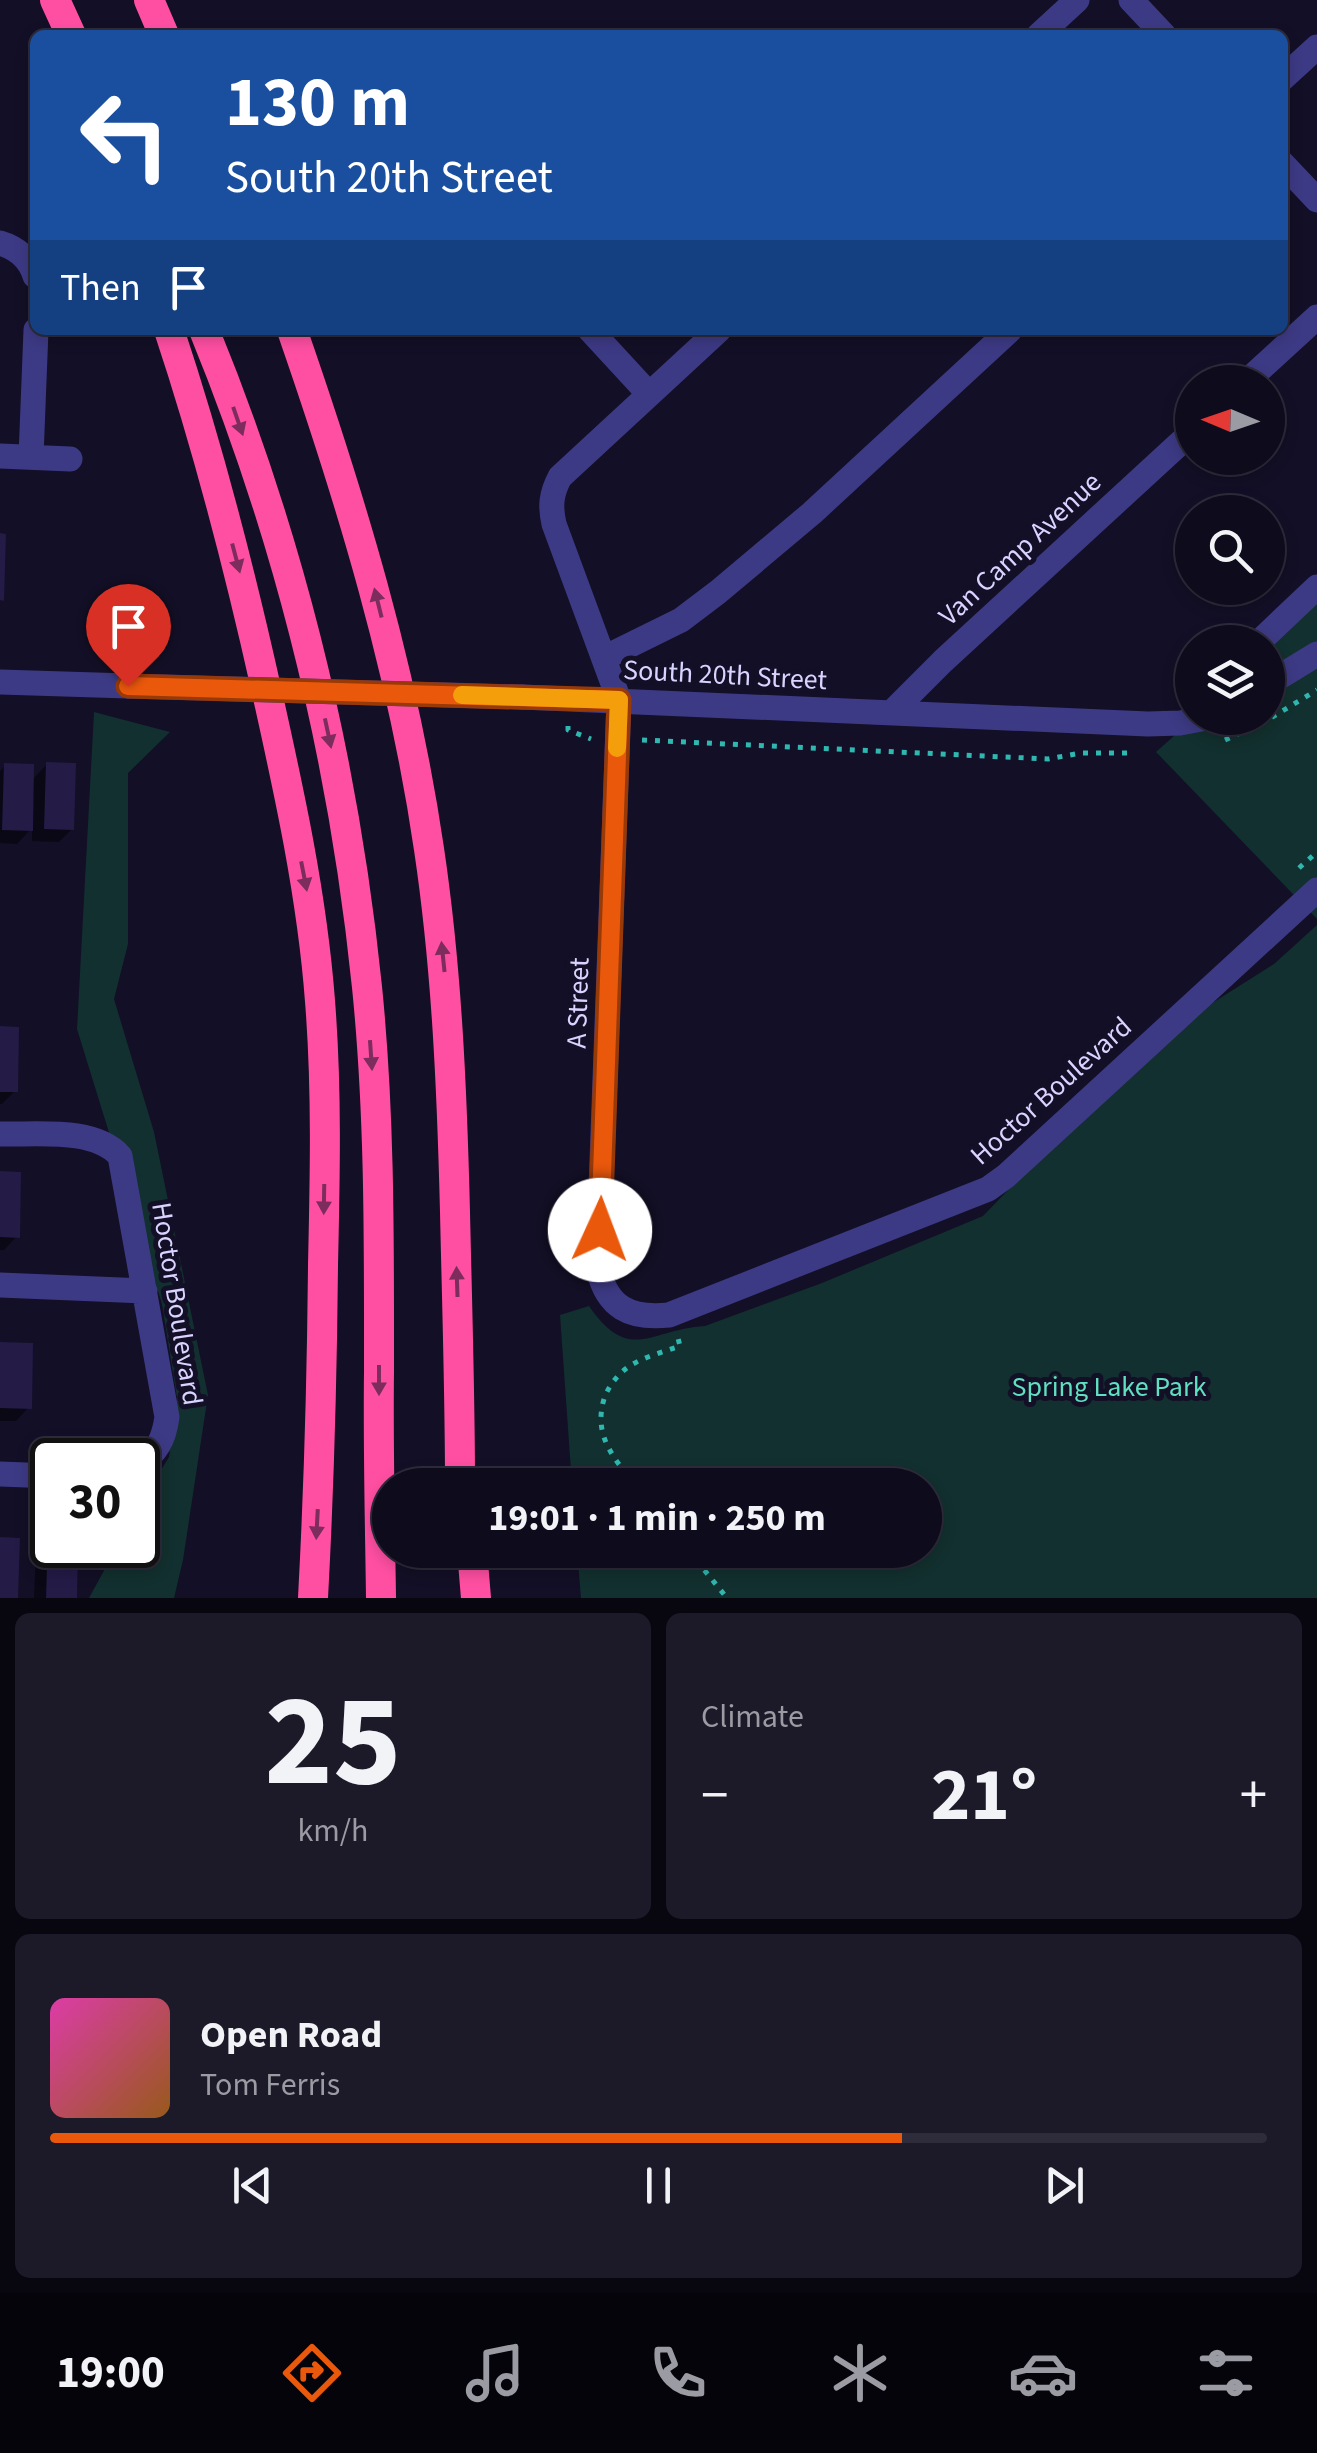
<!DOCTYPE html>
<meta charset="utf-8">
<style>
:root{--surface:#0e0b1c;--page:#1c1929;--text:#f1f3f6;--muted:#9b9ba3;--line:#2e2b3b;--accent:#ea580c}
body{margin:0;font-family:"Source Sans 3",sans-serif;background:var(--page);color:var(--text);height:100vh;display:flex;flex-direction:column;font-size:38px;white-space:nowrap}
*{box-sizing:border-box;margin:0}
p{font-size:32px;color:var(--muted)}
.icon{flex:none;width:55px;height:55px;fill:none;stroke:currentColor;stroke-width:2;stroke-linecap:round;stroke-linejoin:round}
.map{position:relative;height:1598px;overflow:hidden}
.side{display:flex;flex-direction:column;gap:15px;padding:15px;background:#08060f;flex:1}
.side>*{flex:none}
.banner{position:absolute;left:30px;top:30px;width:1258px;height:305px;border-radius:15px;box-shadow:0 5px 15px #0003,0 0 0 2px var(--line);background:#1a4fa0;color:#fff;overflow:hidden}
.needle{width:65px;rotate:272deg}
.controls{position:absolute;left:1175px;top:365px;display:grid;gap:20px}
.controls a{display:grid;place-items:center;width:110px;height:110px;border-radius:50%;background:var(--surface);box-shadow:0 5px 15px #0003,0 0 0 2px var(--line);font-size:50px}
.speed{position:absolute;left:30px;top:1438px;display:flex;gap:20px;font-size:50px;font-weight:700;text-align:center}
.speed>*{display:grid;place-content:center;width:130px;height:130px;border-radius:50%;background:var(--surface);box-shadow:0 5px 15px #0003,0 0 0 2px var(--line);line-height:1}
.speed .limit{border:5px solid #111;border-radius:15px;background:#fff;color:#111}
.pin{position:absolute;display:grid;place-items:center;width:85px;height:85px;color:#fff;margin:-102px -42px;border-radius:50% 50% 50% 0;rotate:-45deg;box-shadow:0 0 10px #0007}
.pin .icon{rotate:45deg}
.me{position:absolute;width:110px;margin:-55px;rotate:2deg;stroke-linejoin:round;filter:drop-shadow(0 0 8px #0008)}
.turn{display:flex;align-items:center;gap:35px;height:210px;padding:0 30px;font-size:45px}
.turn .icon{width:130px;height:130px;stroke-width:2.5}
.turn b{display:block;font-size:70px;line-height:85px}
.then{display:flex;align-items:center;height:95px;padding:0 30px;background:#0003;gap:20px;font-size:38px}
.big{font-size:75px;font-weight:700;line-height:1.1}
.side .card{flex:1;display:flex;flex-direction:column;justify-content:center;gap:15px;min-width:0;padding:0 35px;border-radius:15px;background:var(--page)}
.side .dial{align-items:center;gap:0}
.dial b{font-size:130px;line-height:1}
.song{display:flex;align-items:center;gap:30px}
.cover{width:120px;height:120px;border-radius:15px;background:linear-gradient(135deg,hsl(320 70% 55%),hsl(30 70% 35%))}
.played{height:10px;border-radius:5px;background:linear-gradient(90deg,var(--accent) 70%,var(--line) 70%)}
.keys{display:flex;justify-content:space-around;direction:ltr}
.heat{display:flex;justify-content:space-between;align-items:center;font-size:55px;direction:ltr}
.side .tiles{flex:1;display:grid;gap:15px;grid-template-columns:1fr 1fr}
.card:last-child{grid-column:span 2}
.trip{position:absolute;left:372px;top:1468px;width:570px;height:100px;border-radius:50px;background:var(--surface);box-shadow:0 5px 15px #0003,0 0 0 2px var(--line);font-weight:700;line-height:100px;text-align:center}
.tabs{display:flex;height:160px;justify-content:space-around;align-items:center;background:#06040b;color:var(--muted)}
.tabs .icon{width:70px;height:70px}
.tabs .selected{color:var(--accent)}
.tabs b{font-size:45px;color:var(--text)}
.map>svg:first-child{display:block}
.green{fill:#12302f}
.shadow{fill:#0007}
.building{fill:#241b47}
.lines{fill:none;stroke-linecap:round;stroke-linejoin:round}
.path{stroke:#2fb8b0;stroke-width:5;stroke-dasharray:5 8;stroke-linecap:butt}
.minor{stroke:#3d3a85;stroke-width:25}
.highway{stroke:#ff4fa3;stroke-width:30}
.minor-bridge{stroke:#3d3a85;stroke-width:25}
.oneway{fill:#7d2c5e}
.route-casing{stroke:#983908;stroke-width:25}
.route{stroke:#ea580c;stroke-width:18}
.slow{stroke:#f59e0b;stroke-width:18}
.labels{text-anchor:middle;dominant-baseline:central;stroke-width:10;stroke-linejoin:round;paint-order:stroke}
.street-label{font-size:28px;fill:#d9d4ff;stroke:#130f26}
.park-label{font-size:28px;fill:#5fe0c0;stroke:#130f26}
</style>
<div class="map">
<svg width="1317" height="1598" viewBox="0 0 1317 1598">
<rect width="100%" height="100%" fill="#130f26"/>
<path class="green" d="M 1317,603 L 1317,919 L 1156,752 L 1194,718 L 1268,718 L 1268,649 Z
M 94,712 L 170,732 L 128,773 L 128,944 L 114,999 L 154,1132 L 208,1395 L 183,1560 L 174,1598 L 89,1598 L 118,1545 L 138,1545 L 138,1508 L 169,1457 L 177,1398 L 162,1304 L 77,1029 Z
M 1317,925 L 1317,1598 L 581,1598 L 577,1550 L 925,1550 L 925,1485 L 572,1485 L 560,1315 L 589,1306 C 630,1365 650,1329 705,1326 L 822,1283 L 983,1216 L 1041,1156 L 1198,1012 L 1274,964 Z"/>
<path class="shadow" d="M 47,764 L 72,829 L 59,842 L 32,841 L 32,828 L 17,844 L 0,843 L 0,771 L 5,766 L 32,780 Z
M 0,1029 L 15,1091 L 2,1104 L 0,1104 Z
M 0,1174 L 17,1236 L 4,1250 L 0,1250 Z
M 0,1345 L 29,1407 L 16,1421 L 0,1421 Z
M 49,1538 L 52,1538 L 52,1545 L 76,1545 L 74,1598 L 34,1598 L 36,1552 Z"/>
<path class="building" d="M 0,533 L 6,534 L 4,601 L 0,600 Z
M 46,762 L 76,763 L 74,830 L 44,829 Z
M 4,763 L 34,764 L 33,831 L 2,830 Z
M 0,1026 L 19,1027 L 18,1092 L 0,1092 Z
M 0,1171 L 21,1172 L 20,1238 L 0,1237 Z
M 0,1342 L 33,1343 L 32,1409 L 0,1408 Z
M 48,1536 L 52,1536 L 52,1545 L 78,1545 L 77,1598 L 46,1598 Z
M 0,1537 L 20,1538 L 18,1598 L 0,1598 Z"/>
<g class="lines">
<path class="path" d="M 568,726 L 568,730 L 591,739
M 642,740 L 1048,759 L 1081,753 L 1130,753
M 1225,740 L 1264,722 L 1317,690
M 1299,868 L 1317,852
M 635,1485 C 614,1458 593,1436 604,1399 C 608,1387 617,1375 628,1367 C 643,1357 663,1352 680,1346 L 678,1338
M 688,1550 L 727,1598"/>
<path class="minor" d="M 1131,0 L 1164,35
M 1039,35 L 1077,0
M 1282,79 L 1317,47
M 1282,163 L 1317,200
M 0,243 C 17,248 30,259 35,276
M 590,330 L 649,394
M 719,330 L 560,477 C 551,494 550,506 554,524 L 619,700 L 598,1268 C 607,1308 630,1319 669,1315 L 988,1189 L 1006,1176 L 1317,890
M 1246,382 L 1317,317
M 0,456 L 70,459
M 31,457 L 36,330
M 1259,642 L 1317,587
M 604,658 L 681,620 L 718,592 L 812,513 L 1010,330
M 0,682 L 128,686
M 1268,684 L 1317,654
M 522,697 L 1148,724 L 1180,723 L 1207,718
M 891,713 L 943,661 L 1192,432
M 0,1134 C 37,1135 94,1127 120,1156 L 167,1417 C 164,1439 157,1453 138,1465
M 0,1285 L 145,1291
M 0,1474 L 52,1476"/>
<path class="highway" d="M 55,0 L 71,35
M 149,0 L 164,35
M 169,330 C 208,447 239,567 266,688 C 289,791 312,895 320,1001 C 327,1089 325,1177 323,1265 C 322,1376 319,1487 313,1598
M 204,330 C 290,540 344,762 367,987 C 380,1115 379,1244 379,1372 C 378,1447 380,1523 381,1598
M 292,330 C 351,500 403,671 429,849 C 447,970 452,1091 455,1212 C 457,1303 460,1394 460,1485
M 472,1550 L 476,1598"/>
<path class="minor-bridge" d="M 128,686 L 522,697"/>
</g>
<defs><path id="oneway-solid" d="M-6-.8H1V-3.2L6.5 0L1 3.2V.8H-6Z" transform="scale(2.5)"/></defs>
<g class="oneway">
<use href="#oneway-solid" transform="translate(238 421) rotate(71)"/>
<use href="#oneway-solid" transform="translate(236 558) rotate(75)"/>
<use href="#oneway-solid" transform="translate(378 603) rotate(-104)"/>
<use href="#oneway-solid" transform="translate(328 733) rotate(78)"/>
<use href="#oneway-solid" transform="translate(304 876) rotate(79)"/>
<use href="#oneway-solid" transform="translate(443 957) rotate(-96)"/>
<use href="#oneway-solid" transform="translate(371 1055) rotate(86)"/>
<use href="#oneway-solid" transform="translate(324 1199) rotate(91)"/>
<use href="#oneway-solid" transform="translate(457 1282) rotate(-92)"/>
<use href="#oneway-solid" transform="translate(379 1380) rotate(90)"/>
<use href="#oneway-solid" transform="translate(317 1524) rotate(93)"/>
</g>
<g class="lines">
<defs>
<path id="route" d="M 128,686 L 619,700 L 600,1230"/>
</defs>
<use href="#route" class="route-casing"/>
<use href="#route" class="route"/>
<path class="slow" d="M 462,695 L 619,700 L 617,748"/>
</g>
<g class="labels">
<g class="street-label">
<text transform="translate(1020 549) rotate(-43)">Van Camp Avenue</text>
<text transform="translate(725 675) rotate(3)">South 20th Street</text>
<text transform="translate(578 1003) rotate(-88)">A Street</text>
<text transform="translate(1051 1091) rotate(-42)">Hoctor Boulevard</text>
<text transform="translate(177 1304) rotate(81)">Hoctor Boulevard</text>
</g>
<g class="park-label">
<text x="1109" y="1387">Spring Lake Park</text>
</g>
</g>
</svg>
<div class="controls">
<a><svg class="needle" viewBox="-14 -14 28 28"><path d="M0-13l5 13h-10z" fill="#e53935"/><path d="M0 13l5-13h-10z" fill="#9b9ba3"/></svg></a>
<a><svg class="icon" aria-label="search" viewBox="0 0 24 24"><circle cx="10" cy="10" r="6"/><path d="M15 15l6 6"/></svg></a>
<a><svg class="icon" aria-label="layers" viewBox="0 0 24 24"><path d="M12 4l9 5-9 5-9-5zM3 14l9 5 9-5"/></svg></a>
</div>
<div class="speed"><div class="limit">30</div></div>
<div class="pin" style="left:128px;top:686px;background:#d93025"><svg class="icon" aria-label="arrive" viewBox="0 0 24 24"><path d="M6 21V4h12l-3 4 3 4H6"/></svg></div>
<svg class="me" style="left:600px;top:1230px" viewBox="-20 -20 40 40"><circle r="19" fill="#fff"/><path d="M0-13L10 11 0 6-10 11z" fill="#ea580c"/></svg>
<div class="trip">19:01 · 1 min · 250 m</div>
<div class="banner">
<div class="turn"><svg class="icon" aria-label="left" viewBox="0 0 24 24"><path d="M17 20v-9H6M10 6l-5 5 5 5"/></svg><div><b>130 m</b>South 20th Street</div></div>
<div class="then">Then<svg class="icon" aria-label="arrive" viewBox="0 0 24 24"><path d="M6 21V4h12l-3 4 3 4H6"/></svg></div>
</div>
</div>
<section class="side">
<div class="tiles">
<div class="card dial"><b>25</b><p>km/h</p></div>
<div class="card"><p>Climate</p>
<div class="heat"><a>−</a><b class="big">21°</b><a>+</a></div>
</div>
<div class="card">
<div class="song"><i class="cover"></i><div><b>Open Road</b><p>Tom Ferris</p></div></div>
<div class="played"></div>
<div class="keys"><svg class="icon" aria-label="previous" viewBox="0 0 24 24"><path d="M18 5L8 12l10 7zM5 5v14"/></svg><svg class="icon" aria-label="pause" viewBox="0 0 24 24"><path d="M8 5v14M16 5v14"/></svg><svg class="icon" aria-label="next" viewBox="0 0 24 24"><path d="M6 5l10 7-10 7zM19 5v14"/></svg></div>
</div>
</div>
</section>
<nav class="tabs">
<b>19:00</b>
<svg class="icon selected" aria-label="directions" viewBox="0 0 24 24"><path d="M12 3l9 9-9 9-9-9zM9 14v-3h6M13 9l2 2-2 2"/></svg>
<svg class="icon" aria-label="music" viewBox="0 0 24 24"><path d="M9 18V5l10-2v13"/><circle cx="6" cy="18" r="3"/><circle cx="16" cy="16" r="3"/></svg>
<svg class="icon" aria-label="phone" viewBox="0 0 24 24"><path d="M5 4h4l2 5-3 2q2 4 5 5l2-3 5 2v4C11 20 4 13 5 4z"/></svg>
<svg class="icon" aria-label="climate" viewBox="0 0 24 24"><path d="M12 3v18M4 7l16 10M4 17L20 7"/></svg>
<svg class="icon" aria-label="car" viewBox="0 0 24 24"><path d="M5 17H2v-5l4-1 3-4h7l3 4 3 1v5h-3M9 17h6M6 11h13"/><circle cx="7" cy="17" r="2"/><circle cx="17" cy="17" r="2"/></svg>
<svg class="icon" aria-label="filters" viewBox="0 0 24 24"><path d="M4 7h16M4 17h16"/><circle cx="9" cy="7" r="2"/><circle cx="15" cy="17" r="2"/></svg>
</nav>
